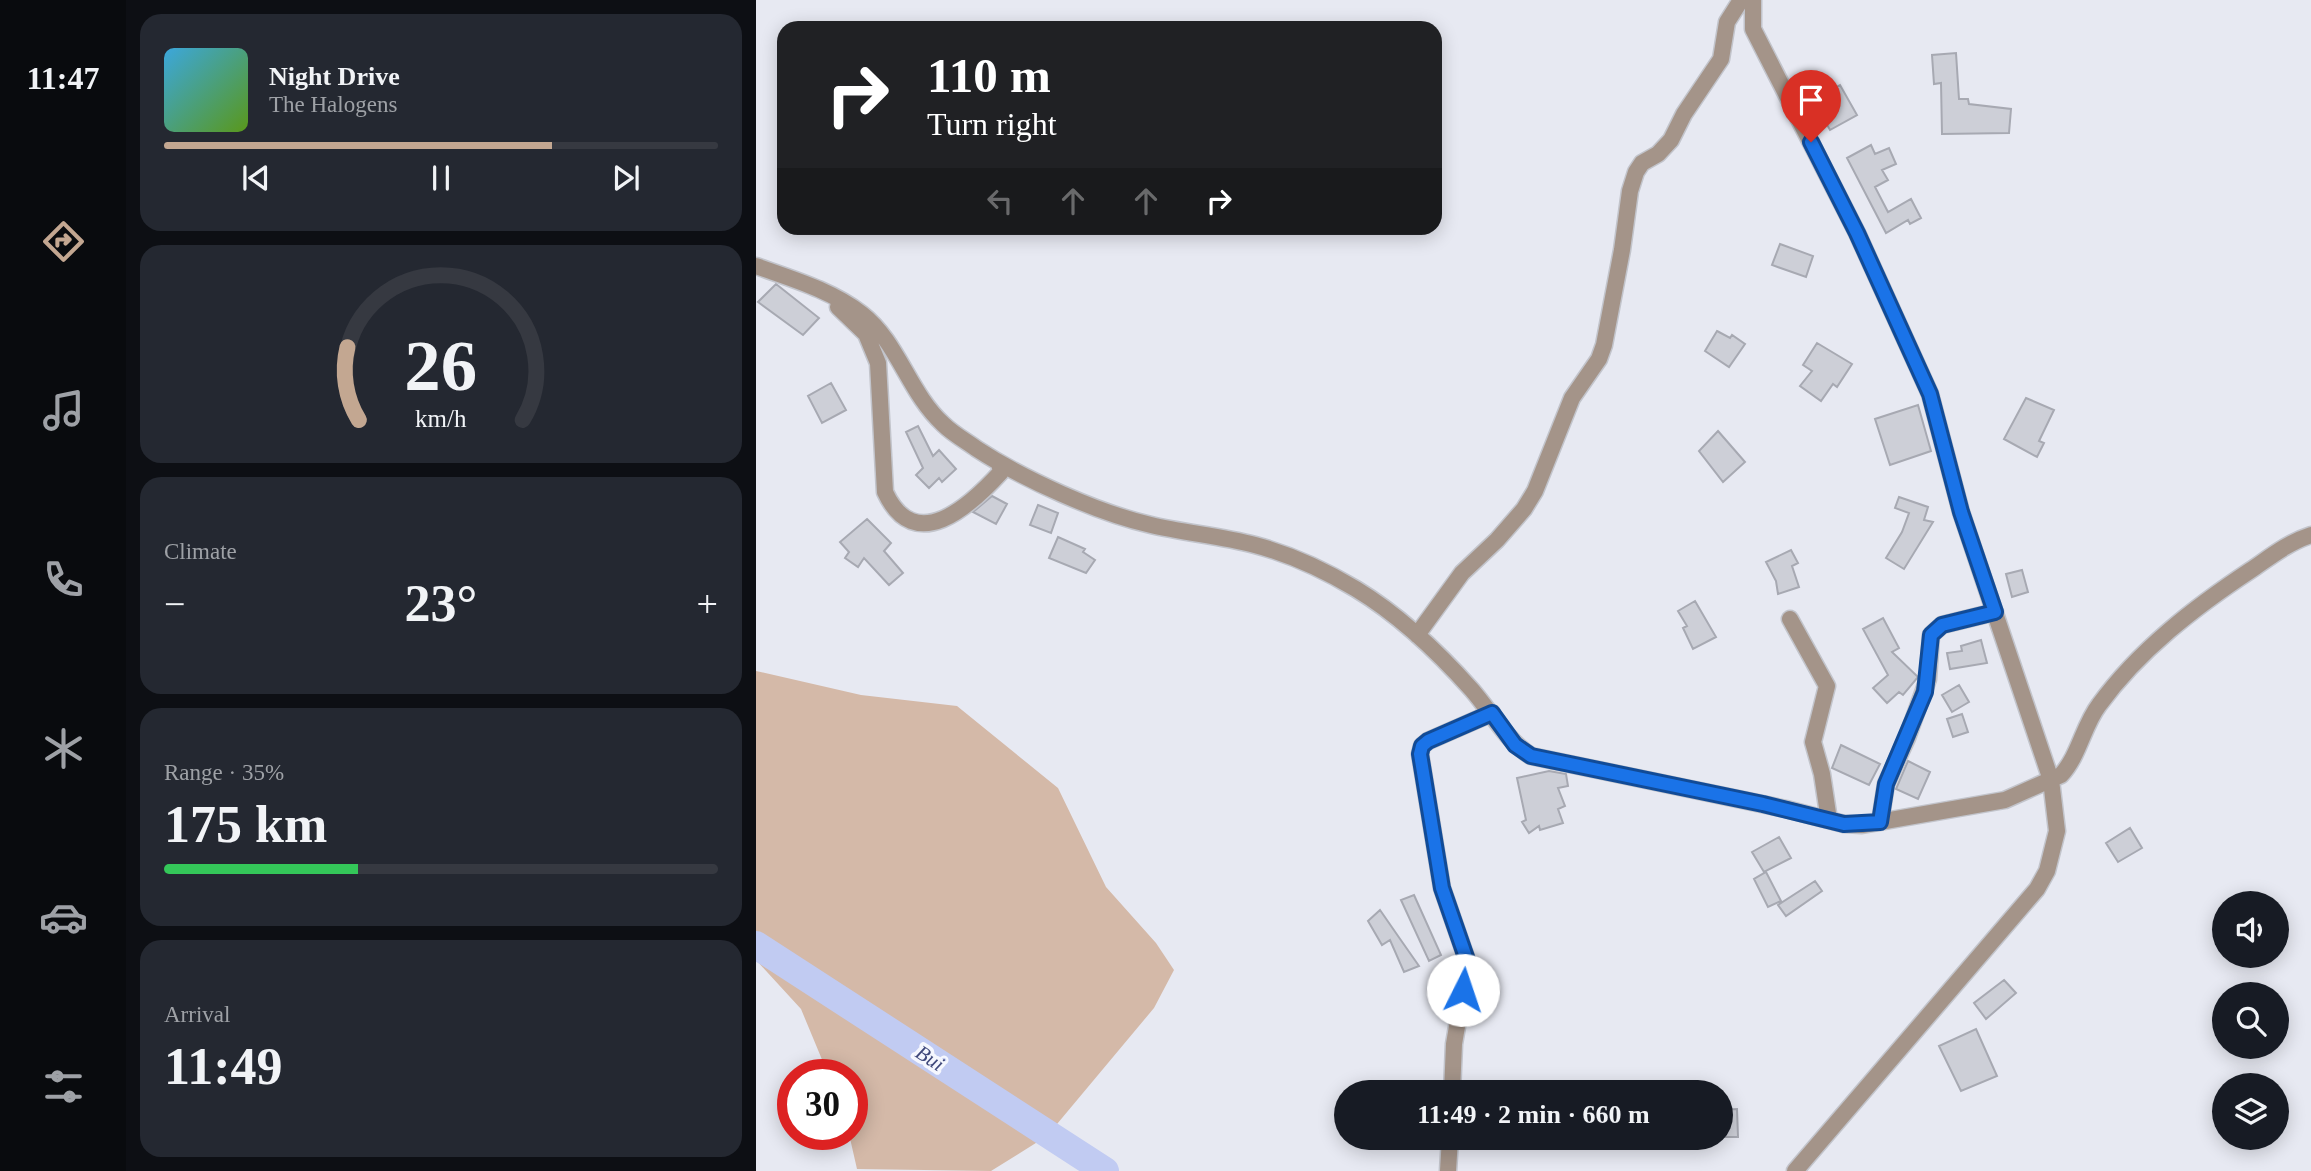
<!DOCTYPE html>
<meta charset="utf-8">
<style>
:root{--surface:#171b24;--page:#242831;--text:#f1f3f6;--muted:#9ea1a6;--line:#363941;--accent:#c3a791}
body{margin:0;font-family:"Times New Roman",serif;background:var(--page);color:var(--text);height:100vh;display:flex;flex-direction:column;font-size:26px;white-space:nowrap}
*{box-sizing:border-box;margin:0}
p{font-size:23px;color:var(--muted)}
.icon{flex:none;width:38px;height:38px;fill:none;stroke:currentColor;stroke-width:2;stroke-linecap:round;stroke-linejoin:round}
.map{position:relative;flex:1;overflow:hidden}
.details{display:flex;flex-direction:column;gap:14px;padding:14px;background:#0d0f14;width:630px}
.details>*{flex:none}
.hud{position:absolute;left:21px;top:21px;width:665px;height:214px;border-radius:21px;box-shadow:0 4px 18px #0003;background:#202124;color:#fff;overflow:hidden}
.buttons{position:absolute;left:1456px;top:891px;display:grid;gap:14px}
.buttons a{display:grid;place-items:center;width:77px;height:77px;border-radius:50%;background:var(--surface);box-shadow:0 4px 18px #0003;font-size:35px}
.speed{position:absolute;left:21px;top:1059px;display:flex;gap:14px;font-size:35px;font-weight:700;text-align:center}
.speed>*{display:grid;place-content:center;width:91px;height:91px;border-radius:50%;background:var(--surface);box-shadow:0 4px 18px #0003;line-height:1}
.speed .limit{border:10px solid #d22;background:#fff;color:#111}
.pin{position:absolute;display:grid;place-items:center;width:60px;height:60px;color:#fff;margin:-72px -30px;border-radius:50% 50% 50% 0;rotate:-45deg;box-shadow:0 0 7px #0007}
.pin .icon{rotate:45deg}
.me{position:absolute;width:77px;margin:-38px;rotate:4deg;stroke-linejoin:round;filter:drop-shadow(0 0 5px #0008)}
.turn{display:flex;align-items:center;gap:24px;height:147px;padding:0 35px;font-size:32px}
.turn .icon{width:91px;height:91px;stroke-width:2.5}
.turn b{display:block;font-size:49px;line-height:60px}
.lanes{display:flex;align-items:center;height:66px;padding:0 35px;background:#0003;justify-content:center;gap:35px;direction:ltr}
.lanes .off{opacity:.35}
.big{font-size:52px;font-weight:700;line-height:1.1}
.details .tile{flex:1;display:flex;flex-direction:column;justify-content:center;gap:10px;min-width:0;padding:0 24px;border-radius:21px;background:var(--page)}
.details .dial{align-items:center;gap:0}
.dial svg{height:182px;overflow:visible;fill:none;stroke:var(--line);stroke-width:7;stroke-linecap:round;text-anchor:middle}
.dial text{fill:var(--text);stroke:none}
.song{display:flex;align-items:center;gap:21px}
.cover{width:84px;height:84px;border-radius:10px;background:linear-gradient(135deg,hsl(200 70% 55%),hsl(90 70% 35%))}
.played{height:7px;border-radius:4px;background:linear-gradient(90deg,var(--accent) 70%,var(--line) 70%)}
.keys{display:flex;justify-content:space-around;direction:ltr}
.heat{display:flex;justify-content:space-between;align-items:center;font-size:38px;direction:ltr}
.charge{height:10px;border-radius:5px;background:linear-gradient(90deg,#34c759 35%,var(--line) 0)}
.trip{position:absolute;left:578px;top:1080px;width:399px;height:70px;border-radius:35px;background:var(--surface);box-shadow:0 4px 18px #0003;font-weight:700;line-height:70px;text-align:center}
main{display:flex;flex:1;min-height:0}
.tabs{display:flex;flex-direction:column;width:126px;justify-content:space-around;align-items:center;background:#090b0e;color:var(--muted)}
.tabs .icon{width:49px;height:49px}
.tabs .current{color:var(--accent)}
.tabs b{font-size:32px;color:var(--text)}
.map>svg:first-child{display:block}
.green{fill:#d4b9a8}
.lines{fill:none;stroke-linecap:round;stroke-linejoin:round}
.river{stroke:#c1cbf2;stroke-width:28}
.building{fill:#cdcfd7;stroke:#a7a9b2;stroke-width:2}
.minor-casing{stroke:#c2c4cb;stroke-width:19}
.minor{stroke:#a49489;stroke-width:16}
.route-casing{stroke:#114b97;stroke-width:18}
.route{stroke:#1a73e8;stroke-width:12}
.labels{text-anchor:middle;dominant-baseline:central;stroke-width:7;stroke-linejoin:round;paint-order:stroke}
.water-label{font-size:21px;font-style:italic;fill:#3f487b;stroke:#f5f7fe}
</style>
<main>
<nav class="tabs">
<b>11:47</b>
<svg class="icon current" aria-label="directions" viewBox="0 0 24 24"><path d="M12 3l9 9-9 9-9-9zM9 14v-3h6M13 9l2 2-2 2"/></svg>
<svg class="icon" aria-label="music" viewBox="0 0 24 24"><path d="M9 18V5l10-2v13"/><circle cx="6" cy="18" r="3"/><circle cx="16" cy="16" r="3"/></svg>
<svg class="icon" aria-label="phone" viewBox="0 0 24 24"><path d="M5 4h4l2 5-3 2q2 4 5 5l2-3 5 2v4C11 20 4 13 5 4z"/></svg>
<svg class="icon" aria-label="climate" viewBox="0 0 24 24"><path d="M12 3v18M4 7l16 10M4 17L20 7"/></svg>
<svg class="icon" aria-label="car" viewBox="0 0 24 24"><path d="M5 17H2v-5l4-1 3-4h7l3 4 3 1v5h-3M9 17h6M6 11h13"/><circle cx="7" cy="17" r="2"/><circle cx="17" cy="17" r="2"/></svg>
<svg class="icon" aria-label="filters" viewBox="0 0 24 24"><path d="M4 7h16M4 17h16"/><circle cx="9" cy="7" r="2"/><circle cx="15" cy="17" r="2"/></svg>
</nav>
<section class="details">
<div class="tile">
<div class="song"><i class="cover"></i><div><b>Night Drive</b><p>The Halogens</p></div></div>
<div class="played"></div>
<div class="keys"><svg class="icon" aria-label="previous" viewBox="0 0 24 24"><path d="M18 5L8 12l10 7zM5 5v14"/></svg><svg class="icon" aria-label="pause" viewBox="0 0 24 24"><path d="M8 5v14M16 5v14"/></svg><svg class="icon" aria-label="next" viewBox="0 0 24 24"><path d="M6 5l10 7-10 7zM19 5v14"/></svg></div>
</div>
<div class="tile dial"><svg viewBox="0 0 100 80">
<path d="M14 69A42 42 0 1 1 86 69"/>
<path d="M14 69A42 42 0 0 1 9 37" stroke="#c3a791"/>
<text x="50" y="56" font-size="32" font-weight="700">26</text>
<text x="50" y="72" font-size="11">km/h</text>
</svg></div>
<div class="tile"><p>Climate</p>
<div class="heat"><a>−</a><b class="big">23°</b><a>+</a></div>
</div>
<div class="tile"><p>Range · 35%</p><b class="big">175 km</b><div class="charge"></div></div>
<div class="tile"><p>Arrival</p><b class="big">11:49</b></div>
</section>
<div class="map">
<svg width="1555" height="1171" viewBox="0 0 1555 1171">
<rect width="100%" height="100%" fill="#e7e9f2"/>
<path class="green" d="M 0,671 L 105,695 L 201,706 L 302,788 L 350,887 L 400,943 L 418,970 L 398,1008 L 291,1136 L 235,1171 L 101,1169 L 93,1134 L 96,1134 L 96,1074 L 72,1074 L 45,1009 L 0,960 Z"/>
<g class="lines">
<path class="river" d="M 0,945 L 349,1171"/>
</g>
<path class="building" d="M 1200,53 L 1203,99 L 1212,99 L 1213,104 L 1255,109 L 1253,133 L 1186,134 L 1185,83 L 1178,84 L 1176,55 Z
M 1084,85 L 1101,115 L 1074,130 L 1057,100 Z
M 1115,145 L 1119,154 L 1133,148 L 1140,164 L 1126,170 L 1132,180 L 1119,187 L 1132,212 L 1155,199 L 1165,218 L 1154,224 L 1152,220 L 1130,233 L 1091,158 Z
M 1024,244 L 1057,256 L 1050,277 L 1016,265 Z
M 20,284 L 63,318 L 47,335 L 2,302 Z
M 961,331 L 974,338 L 976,335 L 989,344 L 973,367 L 949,351 Z
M 1061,343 L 1096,364 L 1081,387 L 1077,384 L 1065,401 L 1044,386 L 1056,371 L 1047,365 Z
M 75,383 L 90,410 L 66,423 L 52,396 Z
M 1270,398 L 1298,410 L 1283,441 L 1288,443 L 1281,457 L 1248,439 Z
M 1162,405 L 1175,451 L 1134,465 L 1119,419 Z
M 162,426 L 177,456 L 183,450 L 200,469 L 186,482 L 183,478 L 173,488 L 160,475 L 167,468 L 150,432 Z
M 962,431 L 989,462 L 967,482 L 943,451 Z
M 236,496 L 251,504 L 240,524 L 217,512 Z
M 1143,497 L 1172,507 L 1168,520 L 1177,522 L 1148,569 L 1130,558 L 1146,532 L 1153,513 L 1139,508 Z
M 282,505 L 302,513 L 295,533 L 274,525 Z
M 111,519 L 135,543 L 128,551 L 147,573 L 133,585 L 108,558 L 102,567 L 89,558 L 93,552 L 84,542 Z
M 302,537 L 329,549 L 327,552 L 339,560 L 330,573 L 293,558 Z
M 1035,550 L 1042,563 L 1036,566 L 1043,587 L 1022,594 L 1020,581 L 1010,562 Z
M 1266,570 L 1272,592 L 1256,597 L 1250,574 Z
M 939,601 L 960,637 L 937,649 L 927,628 L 931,626 L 922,611 Z
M 1127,618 L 1143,648 L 1136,652 L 1162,677 L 1147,695 L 1143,692 L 1131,703 L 1117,688 L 1132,675 L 1107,629 Z
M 1225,640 L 1231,663 L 1194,669 L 1191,653 L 1206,651 L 1205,646 Z
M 1203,685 L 1213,702 L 1196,712 L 1186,695 Z
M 1206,714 L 1212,732 L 1197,737 L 1191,719 Z
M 1085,745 L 1124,764 L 1113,785 L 1076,768 Z
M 1152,761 L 1174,772 L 1162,799 L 1140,789 Z
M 793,771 L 810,774 L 812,786 L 802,788 L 809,806 L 802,809 L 807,823 L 784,830 L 783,826 L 773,833 L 766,822 L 770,820 L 761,778 Z
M 1374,828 L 1386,848 L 1362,862 L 1350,843 Z
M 1023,837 L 1035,858 L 1008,872 L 996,852 Z
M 1010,872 L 1025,901 L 1012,907 L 998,879 Z
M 1059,881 L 1066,891 L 1030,916 L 1022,905 Z
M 658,895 L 685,955 L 673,961 L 645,900 Z
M 624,910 L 642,936 L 663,966 L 648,972 L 634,940 L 626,945 L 612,921 Z
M 1248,980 L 1260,993 L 1230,1019 L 1218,1003 Z
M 1220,1029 L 1241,1076 L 1205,1091 L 1183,1046 Z
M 981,1109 L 982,1137 L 964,1137 L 964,1110 Z"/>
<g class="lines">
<defs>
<path id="minor" d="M 997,0 L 997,29 L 1101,233 L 1174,394 L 1205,512 L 1295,780 L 1301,831 L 1291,871 L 1281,889 L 1039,1171
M 0,266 C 36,279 75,290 106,314 C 142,342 153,393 187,424 C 197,434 210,441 221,449 C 267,479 342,513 395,525 C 429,533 465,536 499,545 C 533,554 570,571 600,589 C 643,615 683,653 716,690 C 735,712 750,740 775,756 L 1030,809 L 1088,824 L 1106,825 L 1249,800 L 1305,775 C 1323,756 1327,726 1343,705 C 1383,650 1439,607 1495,570 C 1514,557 1533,542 1555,535
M 82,307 L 110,334 L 122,363 L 129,492 C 159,557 214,506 245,472 L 243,463
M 1034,619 L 1071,686 L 1057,742 L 1066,774 L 1073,820
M 661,635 L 706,573 L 741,540 L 768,509 L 779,491 L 816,398 L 843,359 L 848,345 L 866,250 L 874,191 L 880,172 L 886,163 L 902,154 L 915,140 L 928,114 L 965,59 L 971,22 L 985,0
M 1124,822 L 1130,784 L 1151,738 L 1172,679 L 1175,635 L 1186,625 L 1239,612
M 696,1092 L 698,1044 L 712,963 L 686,888 L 664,754 L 666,746 L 672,741 L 736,713
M 692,1171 L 694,1138"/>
</defs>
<use href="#minor" class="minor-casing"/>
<use href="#minor" class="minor"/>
</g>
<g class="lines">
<defs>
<path id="route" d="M 707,990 L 712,963 L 686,888 L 664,754 L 666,746 L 672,741 L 736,713 L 759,745 L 775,756 L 1007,804 L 1088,824 L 1124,822 L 1130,784 L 1169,692 L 1175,635 L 1186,625 L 1239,612 L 1205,512 L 1174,394 L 1101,233 L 1055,142"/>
</defs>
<use href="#route" class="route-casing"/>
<use href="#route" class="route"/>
</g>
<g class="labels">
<g class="water-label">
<text transform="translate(174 1058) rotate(33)">Bui</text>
</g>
</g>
</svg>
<div class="buttons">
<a><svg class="icon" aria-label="sound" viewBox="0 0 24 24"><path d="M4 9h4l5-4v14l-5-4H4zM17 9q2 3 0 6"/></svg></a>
<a><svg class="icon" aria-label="search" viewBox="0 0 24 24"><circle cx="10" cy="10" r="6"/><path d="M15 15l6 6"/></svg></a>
<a><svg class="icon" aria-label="layers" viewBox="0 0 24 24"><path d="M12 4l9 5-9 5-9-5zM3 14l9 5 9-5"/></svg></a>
</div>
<div class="speed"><div class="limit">30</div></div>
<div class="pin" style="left:1055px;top:142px;background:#d93025"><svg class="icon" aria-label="arrive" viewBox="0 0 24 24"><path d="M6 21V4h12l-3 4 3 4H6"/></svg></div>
<svg class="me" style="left:707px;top:990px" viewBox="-20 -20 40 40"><circle r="19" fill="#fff"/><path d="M0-13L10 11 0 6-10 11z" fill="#1a73e8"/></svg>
<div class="trip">11:49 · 2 min · 660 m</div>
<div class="hud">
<div class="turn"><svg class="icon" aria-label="right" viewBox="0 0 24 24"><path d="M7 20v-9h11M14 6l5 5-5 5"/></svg><div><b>110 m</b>Turn right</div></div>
<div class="lanes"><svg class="icon off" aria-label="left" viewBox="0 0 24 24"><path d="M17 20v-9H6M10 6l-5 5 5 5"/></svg><svg class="icon off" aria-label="ahead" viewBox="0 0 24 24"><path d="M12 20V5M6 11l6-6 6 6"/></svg><svg class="icon off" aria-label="ahead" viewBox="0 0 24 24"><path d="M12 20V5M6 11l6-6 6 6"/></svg><svg class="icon" aria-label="right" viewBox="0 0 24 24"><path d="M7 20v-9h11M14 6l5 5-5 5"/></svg></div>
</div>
</div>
</main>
